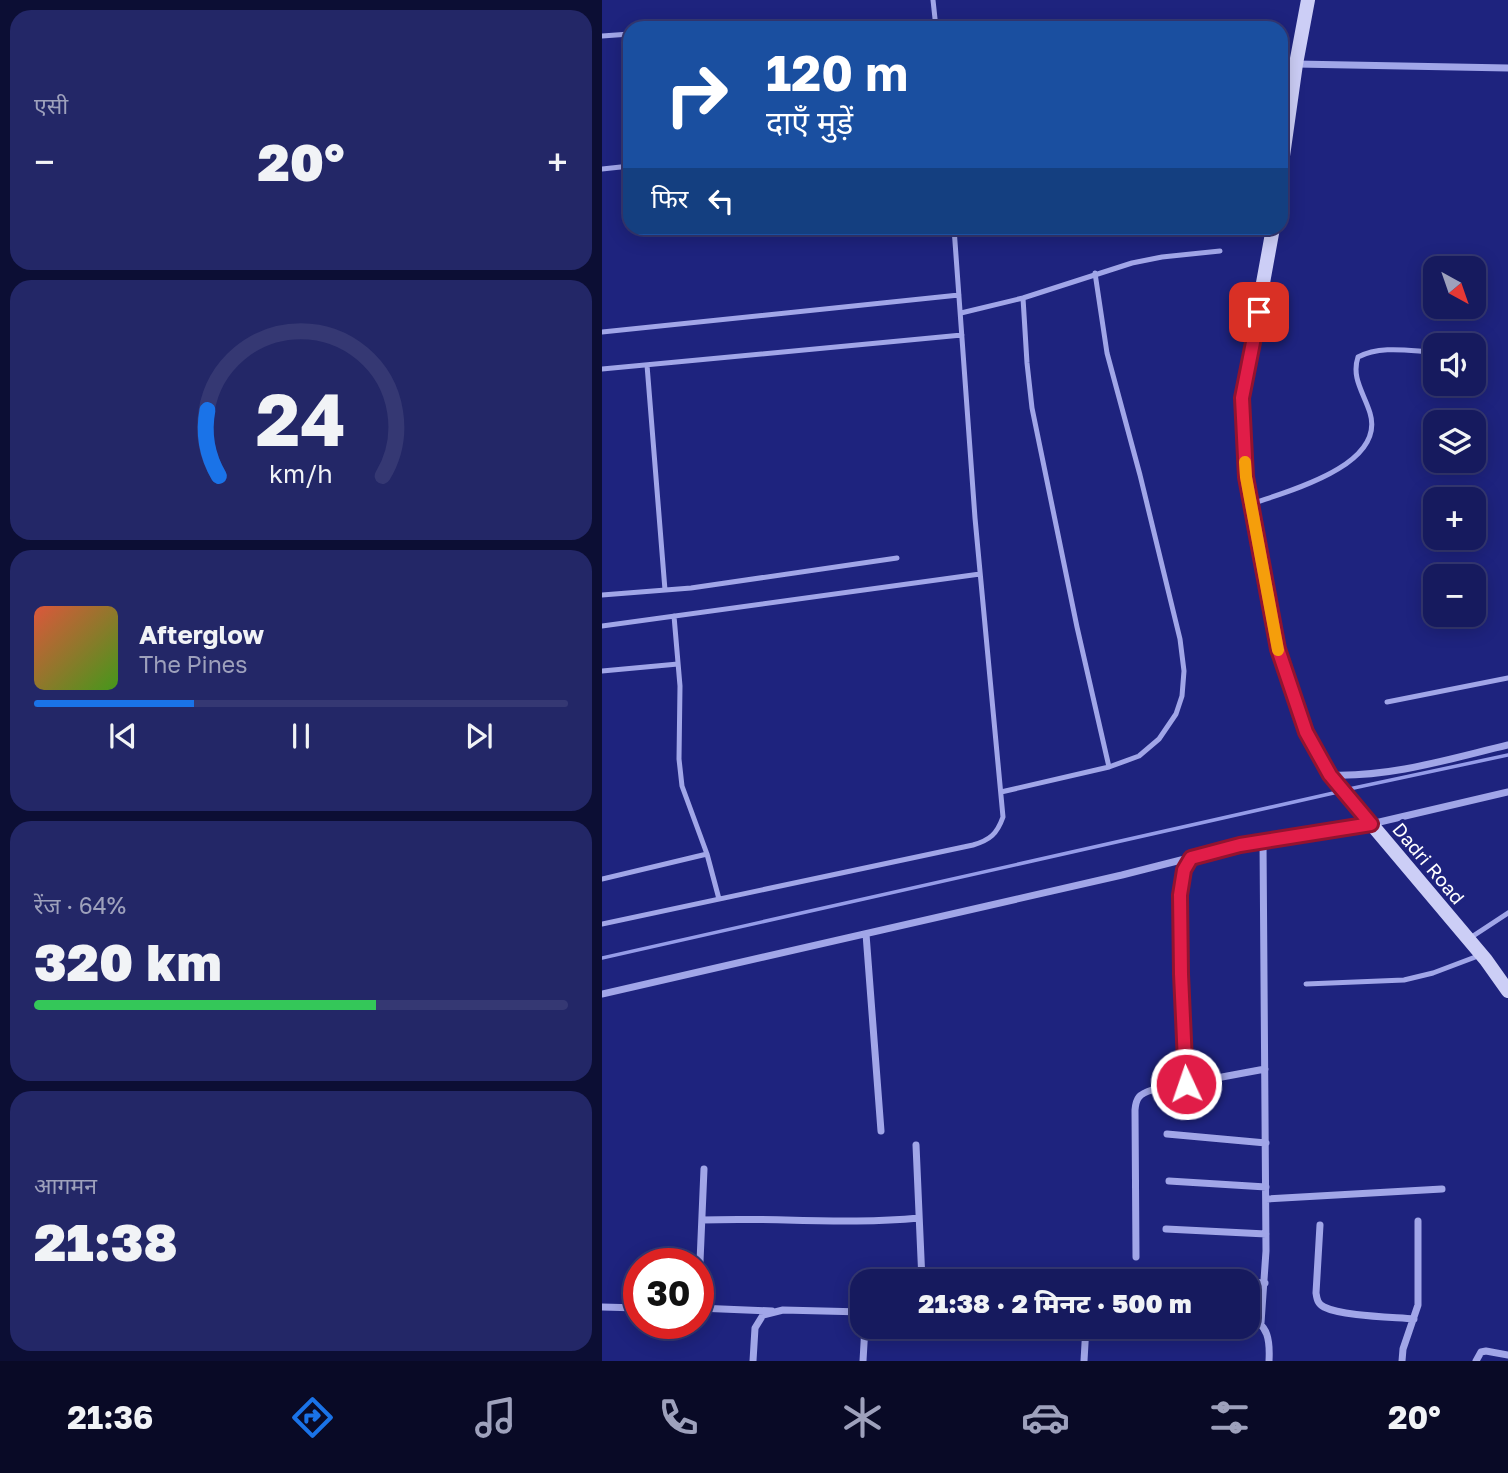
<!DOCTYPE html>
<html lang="hi">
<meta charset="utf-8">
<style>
:root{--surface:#161a5e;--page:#232767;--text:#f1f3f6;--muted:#9ea1bc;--line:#353873;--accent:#1a73e8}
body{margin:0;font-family:"Golos Text","Noto Sans Devanagari",sans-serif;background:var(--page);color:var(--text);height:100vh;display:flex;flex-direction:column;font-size:26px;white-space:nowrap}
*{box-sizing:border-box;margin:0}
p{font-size:23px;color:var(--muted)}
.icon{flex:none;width:38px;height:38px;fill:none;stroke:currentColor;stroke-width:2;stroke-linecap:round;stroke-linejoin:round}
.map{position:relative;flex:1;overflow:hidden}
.drawer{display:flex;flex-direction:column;gap:10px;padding:10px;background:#0c0e34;width:602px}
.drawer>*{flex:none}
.hud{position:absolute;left:21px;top:21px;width:665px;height:214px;border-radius:21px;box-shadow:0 4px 18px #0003,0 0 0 2px var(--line);background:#1a4fa0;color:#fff;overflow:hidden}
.needle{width:46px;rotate:140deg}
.controls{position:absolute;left:821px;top:256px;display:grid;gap:14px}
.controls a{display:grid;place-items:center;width:63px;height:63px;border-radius:14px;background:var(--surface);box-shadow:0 4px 18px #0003,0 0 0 2px var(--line);font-size:35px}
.speed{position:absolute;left:21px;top:1248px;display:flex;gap:14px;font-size:35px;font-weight:700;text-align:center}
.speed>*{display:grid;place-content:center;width:91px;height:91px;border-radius:50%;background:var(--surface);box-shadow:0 4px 18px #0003,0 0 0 2px var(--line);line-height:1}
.speed .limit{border:10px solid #d22;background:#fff;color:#111}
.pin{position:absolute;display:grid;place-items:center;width:60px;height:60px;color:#fff;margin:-30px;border-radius:14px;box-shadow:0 4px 10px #0006}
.me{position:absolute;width:77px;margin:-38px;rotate:357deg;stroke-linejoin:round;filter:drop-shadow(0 0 5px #0008)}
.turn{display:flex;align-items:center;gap:24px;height:147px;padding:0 28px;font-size:32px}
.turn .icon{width:91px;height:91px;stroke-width:2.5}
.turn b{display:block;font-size:49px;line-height:60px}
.then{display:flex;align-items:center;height:66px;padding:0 28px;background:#0003;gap:14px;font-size:26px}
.big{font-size:52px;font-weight:800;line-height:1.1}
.drawer .card{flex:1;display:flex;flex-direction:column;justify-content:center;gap:10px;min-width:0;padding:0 24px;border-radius:21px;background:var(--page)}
.drawer .dial{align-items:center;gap:0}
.dial svg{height:182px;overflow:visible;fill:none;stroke:var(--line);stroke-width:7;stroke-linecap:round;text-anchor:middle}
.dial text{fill:var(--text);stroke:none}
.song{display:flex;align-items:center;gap:21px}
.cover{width:84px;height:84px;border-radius:10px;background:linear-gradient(135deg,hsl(10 70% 55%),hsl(100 70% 35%))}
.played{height:7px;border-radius:4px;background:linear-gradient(90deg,var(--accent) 30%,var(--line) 30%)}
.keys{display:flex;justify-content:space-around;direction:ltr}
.heat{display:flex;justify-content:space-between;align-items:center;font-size:38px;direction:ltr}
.charge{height:10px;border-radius:5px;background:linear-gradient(90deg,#34c759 64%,var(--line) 0)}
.trip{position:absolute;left:248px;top:1269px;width:410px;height:70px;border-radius:21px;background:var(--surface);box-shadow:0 4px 18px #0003,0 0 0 2px var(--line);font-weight:800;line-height:70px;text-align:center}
.menu{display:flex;height:112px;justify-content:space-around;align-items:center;background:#090a26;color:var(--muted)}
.menu .icon{width:49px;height:49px}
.menu .on{color:var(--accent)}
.menu b{font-size:32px;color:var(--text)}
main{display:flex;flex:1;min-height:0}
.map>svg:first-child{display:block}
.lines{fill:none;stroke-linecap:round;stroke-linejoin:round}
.stream{stroke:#959ce9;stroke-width:3.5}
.service{stroke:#a1a6e8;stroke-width:5}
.minor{stroke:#a1a6e8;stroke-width:7}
.secondary{stroke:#cccef6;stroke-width:14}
.route-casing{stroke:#92132f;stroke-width:18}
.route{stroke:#e11d48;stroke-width:12}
.slow{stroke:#f59e0b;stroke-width:12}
.labels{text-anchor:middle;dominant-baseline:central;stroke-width:7;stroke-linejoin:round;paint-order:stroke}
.street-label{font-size:19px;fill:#fff;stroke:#1e237e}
</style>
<main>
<section class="drawer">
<div class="card"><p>एसी</p>
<div class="heat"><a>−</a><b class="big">20°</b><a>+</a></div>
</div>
<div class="card dial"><svg viewBox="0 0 100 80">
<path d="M14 69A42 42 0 1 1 86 69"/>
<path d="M14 69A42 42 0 0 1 9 40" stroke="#1a73e8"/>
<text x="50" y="56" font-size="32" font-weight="700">24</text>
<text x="50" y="72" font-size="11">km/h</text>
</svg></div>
<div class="card">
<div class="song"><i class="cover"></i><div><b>Afterglow</b><p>The Pines</p></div></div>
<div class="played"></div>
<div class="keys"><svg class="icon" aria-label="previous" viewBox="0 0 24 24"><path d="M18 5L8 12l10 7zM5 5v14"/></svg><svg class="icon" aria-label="pause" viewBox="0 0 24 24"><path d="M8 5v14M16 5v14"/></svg><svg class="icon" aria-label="next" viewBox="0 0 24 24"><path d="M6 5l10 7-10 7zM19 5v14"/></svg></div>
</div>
<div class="card"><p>रेंज · 64%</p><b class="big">320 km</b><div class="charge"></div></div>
<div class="card"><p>आगमन</p><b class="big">21:38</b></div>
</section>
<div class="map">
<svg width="906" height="1361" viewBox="0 0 906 1361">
<rect width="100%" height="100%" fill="#1e237e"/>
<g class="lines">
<path class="stream" d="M 747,789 L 906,755
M 0,958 L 736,792"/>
<path class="service" d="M 331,0 L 334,28
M 99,28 L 147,24 L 170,28
M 0,36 L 28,34
M 0,169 L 28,166
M 421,298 L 425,363 L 430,408 L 475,627 L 507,767
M 359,313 L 421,298 L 530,263 L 560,257 L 618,251
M 0,332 L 357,295
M 45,365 L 63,590
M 0,369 L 360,335
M 652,503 C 687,491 784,465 768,413 C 762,393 749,378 756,357 C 779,345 808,351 833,352
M 0,595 L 89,588 L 295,558
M 72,616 L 78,686 L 77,759 L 80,786 L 105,854 L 117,899
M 0,626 L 378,574
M 0,671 L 76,664
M 785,702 L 906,678
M 399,792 L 507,767 L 537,756 L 557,739 L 574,714 L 580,696 L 582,671 L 578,639 L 538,475 L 505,353 L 493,273
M 0,879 L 105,854
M 0,924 L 371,845 C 388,840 395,834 401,817 L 373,518 L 352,228
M 868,938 L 906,913
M 704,984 L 802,980 L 831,973 L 876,956"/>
<path class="minor" d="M 694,64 L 906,68
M 729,775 C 790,777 847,759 906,745
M 264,934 L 279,1131
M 0,994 L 520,875 L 638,845 L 769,824 L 906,792
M 585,1084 L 579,974 L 578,895 L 582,871 L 589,858
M 565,1134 L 664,1143
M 314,1145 L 320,1281
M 102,1169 L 96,1308 L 170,1311
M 567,1181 L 664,1187
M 664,1199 L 840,1189
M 100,1220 C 173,1217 245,1225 317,1218
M 718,1225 L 714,1293 C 715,1300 716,1304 722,1307 C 740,1316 789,1317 812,1319
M 564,1229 L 664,1234
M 534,1257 L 533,1110 C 534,1098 537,1094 550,1090 L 663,1069
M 584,1277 L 638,1281
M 646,1282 L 663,1283
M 0,1307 L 37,1308
M 646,1319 C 667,1322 668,1343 667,1361
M 659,1323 L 664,1251 L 661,841
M 151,1361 L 153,1328 L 161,1315 L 181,1310 L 261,1312
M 261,1361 L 263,1326
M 482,1361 L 484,1326
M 800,1361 L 801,1349 L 816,1305 L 816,1221
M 874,1361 L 879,1352 L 884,1351 L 906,1355"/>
<path class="secondary" d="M 679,170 L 694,64 L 706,0
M 671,228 L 640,398 L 644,477 L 675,648 L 704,732 L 728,775 L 884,960 L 906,991"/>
</g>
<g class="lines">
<defs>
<path id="route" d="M 584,1084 L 579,974 L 578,895 L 582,870 L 589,858 L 638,845 L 769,824 L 728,775 L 704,732 L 676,649 L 644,477 L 640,398 L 657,312"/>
</defs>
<use href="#route" class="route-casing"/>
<use href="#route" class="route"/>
<path class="slow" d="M 643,462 L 644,477 L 676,650"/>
</g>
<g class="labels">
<g class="street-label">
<text transform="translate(827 863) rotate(50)">Dadri Road</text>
</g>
</g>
</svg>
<div class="controls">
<a><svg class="needle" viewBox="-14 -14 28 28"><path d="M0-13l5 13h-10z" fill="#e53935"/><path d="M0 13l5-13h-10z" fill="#9ea1bc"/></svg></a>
<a><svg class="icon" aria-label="sound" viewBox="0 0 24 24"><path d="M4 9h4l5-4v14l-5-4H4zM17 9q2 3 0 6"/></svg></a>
<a><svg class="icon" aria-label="layers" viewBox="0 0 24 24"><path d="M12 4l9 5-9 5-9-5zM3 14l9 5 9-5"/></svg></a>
<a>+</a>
<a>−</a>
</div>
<div class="speed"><div class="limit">30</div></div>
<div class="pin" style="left:657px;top:312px;background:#d93025"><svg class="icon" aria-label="arrive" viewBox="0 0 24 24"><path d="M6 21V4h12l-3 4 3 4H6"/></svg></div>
<svg class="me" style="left:584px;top:1084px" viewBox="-20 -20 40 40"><circle r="17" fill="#e11d48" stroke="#fff" stroke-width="3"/><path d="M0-11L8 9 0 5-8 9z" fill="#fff"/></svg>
<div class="trip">21:38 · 2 मिनट · 500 m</div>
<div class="hud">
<div class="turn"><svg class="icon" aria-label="right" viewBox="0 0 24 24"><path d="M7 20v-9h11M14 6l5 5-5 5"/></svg><div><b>120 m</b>दाएँ मुड़ें</div></div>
<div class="then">फिर<svg class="icon" aria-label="left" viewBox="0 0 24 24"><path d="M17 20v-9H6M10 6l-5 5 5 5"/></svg></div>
</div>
</div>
</main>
<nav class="menu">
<b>21:36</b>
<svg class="icon on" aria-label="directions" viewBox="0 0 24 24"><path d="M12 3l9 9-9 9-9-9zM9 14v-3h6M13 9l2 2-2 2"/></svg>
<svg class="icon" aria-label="music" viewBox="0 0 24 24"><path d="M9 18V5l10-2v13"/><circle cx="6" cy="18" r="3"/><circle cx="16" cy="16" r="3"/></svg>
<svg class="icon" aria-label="phone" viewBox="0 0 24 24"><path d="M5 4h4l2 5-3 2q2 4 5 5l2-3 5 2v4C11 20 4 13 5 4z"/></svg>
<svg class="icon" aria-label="climate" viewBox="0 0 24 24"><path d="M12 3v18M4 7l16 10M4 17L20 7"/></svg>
<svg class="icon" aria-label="car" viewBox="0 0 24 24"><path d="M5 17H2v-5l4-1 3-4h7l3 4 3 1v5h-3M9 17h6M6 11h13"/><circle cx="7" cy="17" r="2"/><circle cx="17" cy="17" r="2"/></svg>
<svg class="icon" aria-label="filters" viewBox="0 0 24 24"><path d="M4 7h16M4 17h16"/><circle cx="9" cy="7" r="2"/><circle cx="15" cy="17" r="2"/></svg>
<b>20°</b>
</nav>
